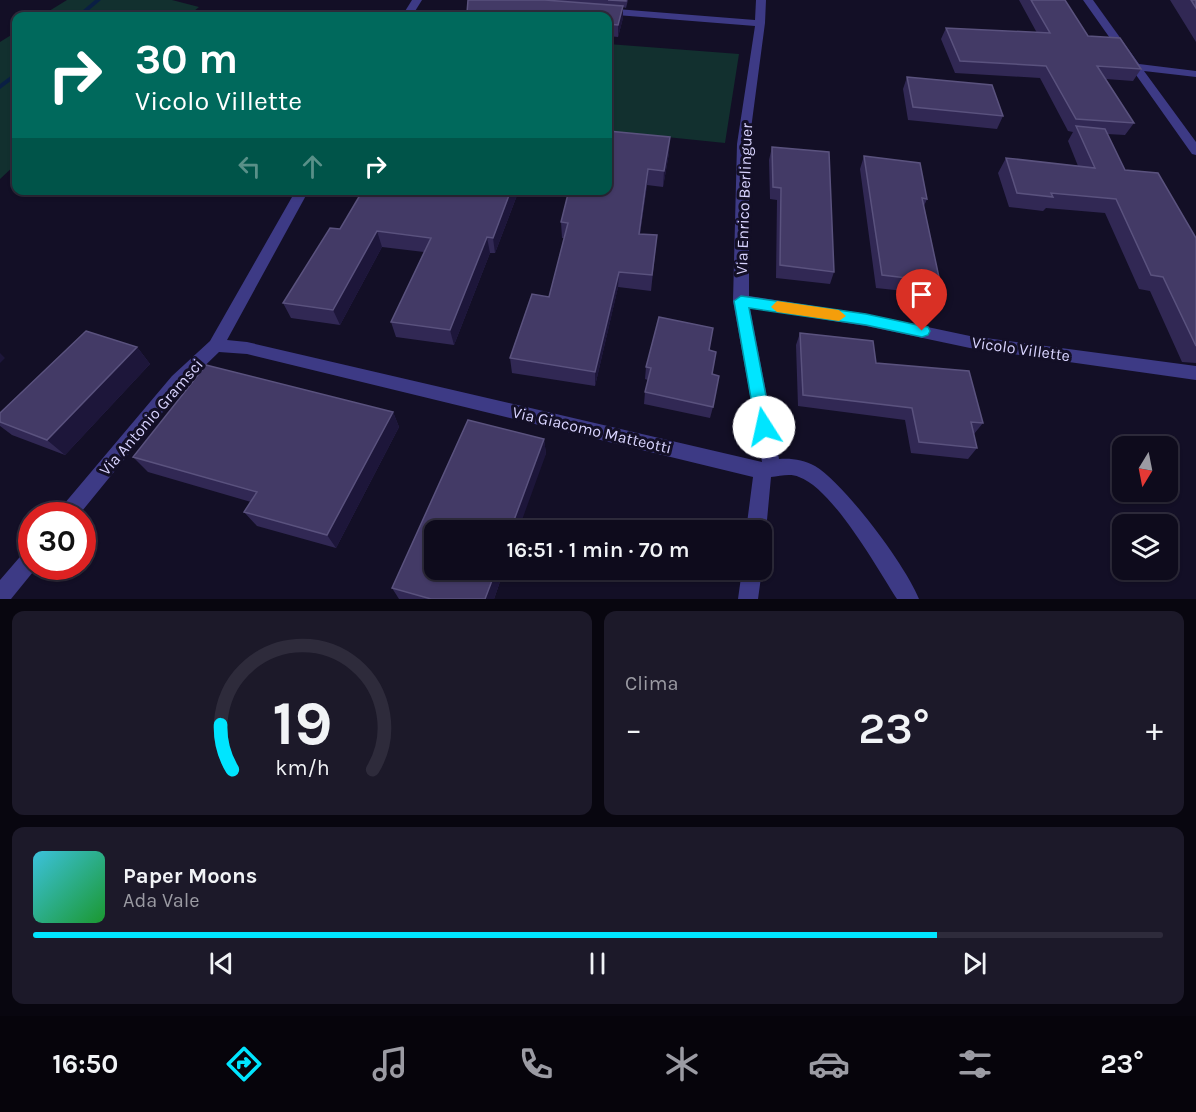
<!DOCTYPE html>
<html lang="it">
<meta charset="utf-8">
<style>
:root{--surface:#0e0b1c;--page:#1c1929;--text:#f1f3f6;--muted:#9b9ba3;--line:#2e2b3b;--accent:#00e5ff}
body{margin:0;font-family:Karla,sans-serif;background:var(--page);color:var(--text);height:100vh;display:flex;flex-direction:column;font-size:22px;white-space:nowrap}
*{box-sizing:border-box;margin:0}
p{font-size:20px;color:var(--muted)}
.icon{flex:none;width:33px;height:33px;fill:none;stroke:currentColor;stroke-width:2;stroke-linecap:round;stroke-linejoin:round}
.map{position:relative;height:599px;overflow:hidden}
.details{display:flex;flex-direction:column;gap:12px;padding:12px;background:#08060f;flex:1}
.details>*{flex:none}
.hud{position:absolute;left:12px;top:12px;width:600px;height:183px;border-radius:12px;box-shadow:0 2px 4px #0004,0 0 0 2px var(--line);background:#00695c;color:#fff;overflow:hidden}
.needle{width:39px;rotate:190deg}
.controls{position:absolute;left:1112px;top:436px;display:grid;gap:12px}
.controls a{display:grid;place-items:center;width:66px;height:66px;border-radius:12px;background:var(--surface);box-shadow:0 2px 4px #0004,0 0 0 2px var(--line);font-size:30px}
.speed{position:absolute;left:18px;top:502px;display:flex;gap:12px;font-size:30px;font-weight:700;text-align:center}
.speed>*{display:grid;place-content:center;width:78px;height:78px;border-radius:50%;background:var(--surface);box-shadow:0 2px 4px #0004,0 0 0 2px var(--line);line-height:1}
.speed .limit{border:9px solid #d22;background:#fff;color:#111}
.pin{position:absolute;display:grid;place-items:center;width:51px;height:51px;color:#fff;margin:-62px -26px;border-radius:50% 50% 50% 0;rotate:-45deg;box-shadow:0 0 6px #0007}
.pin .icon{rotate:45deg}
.me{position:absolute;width:66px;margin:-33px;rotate:350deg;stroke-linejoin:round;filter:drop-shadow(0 0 4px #0008)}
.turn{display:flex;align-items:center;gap:21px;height:126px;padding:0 24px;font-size:27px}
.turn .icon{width:78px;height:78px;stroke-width:2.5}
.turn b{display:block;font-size:42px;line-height:51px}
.lanes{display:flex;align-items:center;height:57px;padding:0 24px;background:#0003;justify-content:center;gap:30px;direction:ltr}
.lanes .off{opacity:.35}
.big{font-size:45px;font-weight:600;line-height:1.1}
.details .widget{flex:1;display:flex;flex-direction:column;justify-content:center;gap:9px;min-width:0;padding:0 21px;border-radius:12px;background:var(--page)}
.details .dial{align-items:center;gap:0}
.dial svg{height:156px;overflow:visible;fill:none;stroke:var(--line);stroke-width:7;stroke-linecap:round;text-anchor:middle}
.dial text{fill:var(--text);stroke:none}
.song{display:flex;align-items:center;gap:18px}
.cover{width:72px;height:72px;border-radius:9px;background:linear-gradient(135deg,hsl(190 70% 55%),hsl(130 70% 35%))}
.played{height:6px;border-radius:3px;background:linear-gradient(90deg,var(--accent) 80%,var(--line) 80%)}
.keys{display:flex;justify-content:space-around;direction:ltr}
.heat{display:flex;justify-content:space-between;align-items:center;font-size:33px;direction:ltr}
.details .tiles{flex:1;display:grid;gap:12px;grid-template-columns:1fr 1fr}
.widget:last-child{grid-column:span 2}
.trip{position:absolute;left:424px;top:520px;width:348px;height:60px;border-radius:12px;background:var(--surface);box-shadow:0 2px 4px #0004,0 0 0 2px var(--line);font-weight:600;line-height:60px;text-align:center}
.tab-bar{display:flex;height:96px;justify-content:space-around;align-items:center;background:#06040b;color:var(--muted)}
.tab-bar .icon{width:42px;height:42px}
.tab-bar .current{color:var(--accent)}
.tab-bar b{font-size:27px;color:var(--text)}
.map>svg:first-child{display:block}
.green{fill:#12302f}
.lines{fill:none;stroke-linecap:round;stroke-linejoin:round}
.stream{fill:#0a1f44;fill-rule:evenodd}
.minor{fill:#3d3a85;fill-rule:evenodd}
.wall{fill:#312854}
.shaded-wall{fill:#1d163a}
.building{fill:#433a66;stroke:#5a527e;stroke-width:1.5}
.route{fill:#00e5ff;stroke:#0095a6;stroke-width:1.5}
.slow{fill:#f59e0b}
.labels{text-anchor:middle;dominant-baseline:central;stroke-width:6;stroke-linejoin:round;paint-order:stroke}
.street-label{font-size:16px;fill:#d9d4ff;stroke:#130f26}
</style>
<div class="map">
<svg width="1196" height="599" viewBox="0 0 1196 599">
<rect width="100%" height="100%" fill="#130f26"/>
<path class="green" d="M 67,0 L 172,0 L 199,7 L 188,16 L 41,16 Z
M 16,32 L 16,164 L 0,179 L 0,42 Z
M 608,44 L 739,54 L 725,143 L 608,131 Z"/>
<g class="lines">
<path class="stream" d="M 95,0 L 101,0 L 82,16 L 76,16 Z
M 16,72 L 16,77 L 0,89 L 0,84 Z"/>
<path class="minor" d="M 412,0 L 422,0 L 412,16 L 402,16 Z
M 756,0 L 766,0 L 765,23 L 749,144 L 749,296 L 866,314 L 970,336 L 1196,366 L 1196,380 L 970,348 L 866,326 L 750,308 L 779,459 C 792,458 804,460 815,466 C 845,484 906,566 919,599 L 897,599 C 877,568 833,489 799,477 C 791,473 780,476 771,477 L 766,531 L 762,538 L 762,531 L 746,531 L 753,477 L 247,354 L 219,352 L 184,386 L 78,516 L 56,516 L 59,510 L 172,376 L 210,341 L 296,190 L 309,190 L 227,340 L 247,342 L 762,462 L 733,301 L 737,144 L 755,26 L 604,14 L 599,11 L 604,8 L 755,20 Z
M 1083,0 L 1093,0 L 1139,64 L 1196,71 L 1196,77 L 1144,71 L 1196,142 L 1196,155 L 1192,154 Z
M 32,548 L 32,567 L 37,567 L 11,599 L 0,599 L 0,580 L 25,551 Z
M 742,570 L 762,570 L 758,599 L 738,599 Z"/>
</g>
<path class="wall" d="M 468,0 L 628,0 L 626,8 L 623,7 L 623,18 L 618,37 L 608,36 L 608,16 L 468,16 Z
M 1019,0 L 1065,0 L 1088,36 L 1141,69 L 1133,81 L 1106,79 L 1134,123 L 1125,135 L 1107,134 L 1125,170 L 1196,238 L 1196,363 L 1182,362 L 1150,291 L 1139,289 L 1105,213 L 1046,208 L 1043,211 L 1009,207 L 998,173 L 1006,158 L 1078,166 L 1068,141 L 1073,132 L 1068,131 L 1040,78 L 955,73 L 941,39 L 946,28 L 1037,33 Z
M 1170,0 L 1196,0 L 1196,42 Z
M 907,77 L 1003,116 L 997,129 L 908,120 L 903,89 Z
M 772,147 L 834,272 L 830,284 L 776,278 L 777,200 L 770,199 L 769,160 Z
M 669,153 L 663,187 L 647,185 L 640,234 L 657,235 L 651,291 L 618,287 L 595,386 L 512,373 L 510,358 L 549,297 L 564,238 L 562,238 L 561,222 Z
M 864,156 L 927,199 L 924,206 L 940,282 L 933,294 L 876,288 L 860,169 Z
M 519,190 L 495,253 L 490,253 L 454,345 L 396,337 L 391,322 L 424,252 L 382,247 L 340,325 L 291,318 L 283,303 L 340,229 Z
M 800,333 L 876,363 L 983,423 L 974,434 L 977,448 L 968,459 L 911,453 L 905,420 L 798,406 L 796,345 Z
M 137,347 L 150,364 L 65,455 L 12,435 L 0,426 L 0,413 Z
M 709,350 L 712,374 L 713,407 L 710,418 L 644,404 L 645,392 L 648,380 L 645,379 L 646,367 Z
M 393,412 L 399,427 L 336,548 L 257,526 L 244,512 L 251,502 L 148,472 L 133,457 Z
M 544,439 L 546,454 L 435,570 L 504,570 L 494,599 L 399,599 L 392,588 Z"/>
<path class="shaded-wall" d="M 623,6 L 623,18 L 618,37 L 618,25 Z
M 670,137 L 669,153 L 663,187 L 664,171 Z
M 648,169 L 647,185 L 638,249 L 639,234 Z
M 511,190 L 519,190 L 495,253 L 493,238 Z
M 377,231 L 382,247 L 340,325 L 333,310 Z
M 487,237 L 490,253 L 454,345 L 450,330 Z
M 619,272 L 618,287 L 595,386 L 595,372 Z
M 137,347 L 150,364 L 65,455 L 47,440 Z
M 0,353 L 5,358 L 0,363 Z
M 393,412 L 399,427 L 336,548 L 327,535 Z
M 544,439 L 546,454 L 518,531 L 510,531 Z
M 496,570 L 504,570 L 494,599 L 485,599 Z"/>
<path class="building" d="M 468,0 L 545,0 L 623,6 L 618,25 L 608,24 L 608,16 L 512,16 L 467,13 Z
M 608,0 L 626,0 L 626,1 Z
M 1031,0 L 1065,0 L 1088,36 L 1120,38 L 1141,69 L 1097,66 L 1134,123 L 1076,119 L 1046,66 L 960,61 L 946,28 L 1050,33 Z
M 1191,0 L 1196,0 L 1196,8 Z
M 907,77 L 992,85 L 1003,116 L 913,107 Z
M 1076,126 L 1105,129 L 1125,170 L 1158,173 L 1196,238 L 1196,346 L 1163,277 L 1151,275 L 1116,199 L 1051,193 L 1053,197 L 1017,193 L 1006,158 L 1095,168 Z
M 608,131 L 670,137 L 664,171 L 648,169 L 639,234 L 657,235 L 652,275 L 619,272 L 595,372 L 510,358 L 532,294 L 549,297 L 568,223 L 561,222 L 569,190 L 608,190 Z
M 772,147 L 829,152 L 834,272 L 780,265 L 781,188 L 773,187 Z
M 864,156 L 920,163 L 927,199 L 922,198 L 940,282 L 882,275 Z
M 363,190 L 511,190 L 493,238 L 487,237 L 450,330 L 391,322 L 431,238 L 377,231 L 333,310 L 283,303 L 330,228 L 340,229 Z
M 659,317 L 713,328 L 709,350 L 716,352 L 712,374 L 719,376 L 713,407 L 645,392 L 651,368 L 646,367 Z
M 86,331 L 137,347 L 47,440 L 0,422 L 0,413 Z
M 800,333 L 873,341 L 876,363 L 969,371 L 983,423 L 971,422 L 977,448 L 919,442 L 912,408 L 803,395 Z
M 206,365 L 393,412 L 327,535 L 244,512 L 257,492 L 133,457 Z
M 468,420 L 544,439 L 510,531 L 435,531 L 435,570 L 496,570 L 485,599 L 431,599 L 392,588 Z"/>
<path class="route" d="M 741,296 L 866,314 L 922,326 L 928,327 L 930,331 L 928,335 L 922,337 L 866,325 L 749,308 L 772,427 L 770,432 L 764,434 L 759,432 L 756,427 L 734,301 Z"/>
<path class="slow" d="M 777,301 L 839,310 L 846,316 L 839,321 L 777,312 L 771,307 Z"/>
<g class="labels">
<g class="street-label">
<text transform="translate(744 199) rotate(-88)">Via Enrico Berlinguer</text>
<text transform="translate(1021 349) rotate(8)">Vicolo Villette</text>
<text transform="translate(151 417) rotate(-49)">Via Antonio Gramsci</text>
<text transform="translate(592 430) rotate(13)">Via Giacomo Matteotti</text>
</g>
</g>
</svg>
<div class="controls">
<a><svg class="needle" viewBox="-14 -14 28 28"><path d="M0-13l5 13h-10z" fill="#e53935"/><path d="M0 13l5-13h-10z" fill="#9b9ba3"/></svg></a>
<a><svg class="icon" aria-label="layers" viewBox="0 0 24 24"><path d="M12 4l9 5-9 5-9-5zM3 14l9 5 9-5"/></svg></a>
</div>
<div class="speed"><div class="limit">30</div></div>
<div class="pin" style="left:922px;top:331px;background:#d93025"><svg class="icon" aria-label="arrive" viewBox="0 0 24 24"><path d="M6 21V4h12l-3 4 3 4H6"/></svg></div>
<svg class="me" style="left:764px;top:427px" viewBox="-20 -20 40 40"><circle r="19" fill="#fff"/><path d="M0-13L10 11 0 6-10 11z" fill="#00e5ff"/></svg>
<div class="trip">16:51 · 1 min · 70 m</div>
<div class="hud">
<div class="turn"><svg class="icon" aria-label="right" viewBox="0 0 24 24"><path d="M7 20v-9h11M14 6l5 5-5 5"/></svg><div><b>30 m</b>Vicolo Villette</div></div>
<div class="lanes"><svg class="icon off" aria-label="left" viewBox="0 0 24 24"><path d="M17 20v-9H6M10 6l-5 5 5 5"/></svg><svg class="icon off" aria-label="ahead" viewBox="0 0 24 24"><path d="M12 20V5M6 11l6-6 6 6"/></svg><svg class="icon" aria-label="right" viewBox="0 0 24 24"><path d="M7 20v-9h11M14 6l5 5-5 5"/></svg></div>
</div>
</div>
<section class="details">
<div class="tiles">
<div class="widget dial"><svg viewBox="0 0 100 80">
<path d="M14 69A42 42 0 1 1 86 69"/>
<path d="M14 69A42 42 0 0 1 8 46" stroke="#00e5ff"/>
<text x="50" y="56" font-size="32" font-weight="700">19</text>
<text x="50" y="72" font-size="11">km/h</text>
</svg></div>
<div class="widget"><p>Clima</p>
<div class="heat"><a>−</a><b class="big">23°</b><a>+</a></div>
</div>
<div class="widget">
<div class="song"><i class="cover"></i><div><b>Paper Moons</b><p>Ada Vale</p></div></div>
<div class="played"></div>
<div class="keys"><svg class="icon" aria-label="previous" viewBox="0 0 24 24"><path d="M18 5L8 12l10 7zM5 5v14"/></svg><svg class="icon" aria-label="pause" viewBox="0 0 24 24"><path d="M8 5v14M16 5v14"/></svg><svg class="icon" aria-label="next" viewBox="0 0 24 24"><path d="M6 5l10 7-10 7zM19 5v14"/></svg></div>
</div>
</div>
</section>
<nav class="tab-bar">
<b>16:50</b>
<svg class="icon current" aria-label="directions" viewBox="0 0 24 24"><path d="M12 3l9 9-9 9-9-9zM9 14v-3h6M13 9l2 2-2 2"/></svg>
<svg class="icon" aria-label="music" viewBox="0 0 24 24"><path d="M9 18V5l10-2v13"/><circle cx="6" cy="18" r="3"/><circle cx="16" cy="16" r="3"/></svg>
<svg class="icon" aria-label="phone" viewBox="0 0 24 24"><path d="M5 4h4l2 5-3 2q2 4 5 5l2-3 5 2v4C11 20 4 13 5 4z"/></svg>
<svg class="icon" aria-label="climate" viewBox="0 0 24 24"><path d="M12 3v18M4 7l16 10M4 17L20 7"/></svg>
<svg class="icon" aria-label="car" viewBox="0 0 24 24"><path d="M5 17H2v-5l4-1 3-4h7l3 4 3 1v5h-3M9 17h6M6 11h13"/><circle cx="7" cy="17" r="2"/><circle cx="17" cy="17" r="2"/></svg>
<svg class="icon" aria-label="filters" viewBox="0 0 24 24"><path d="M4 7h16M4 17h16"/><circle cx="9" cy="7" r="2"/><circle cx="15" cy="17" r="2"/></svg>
<b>23°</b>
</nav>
